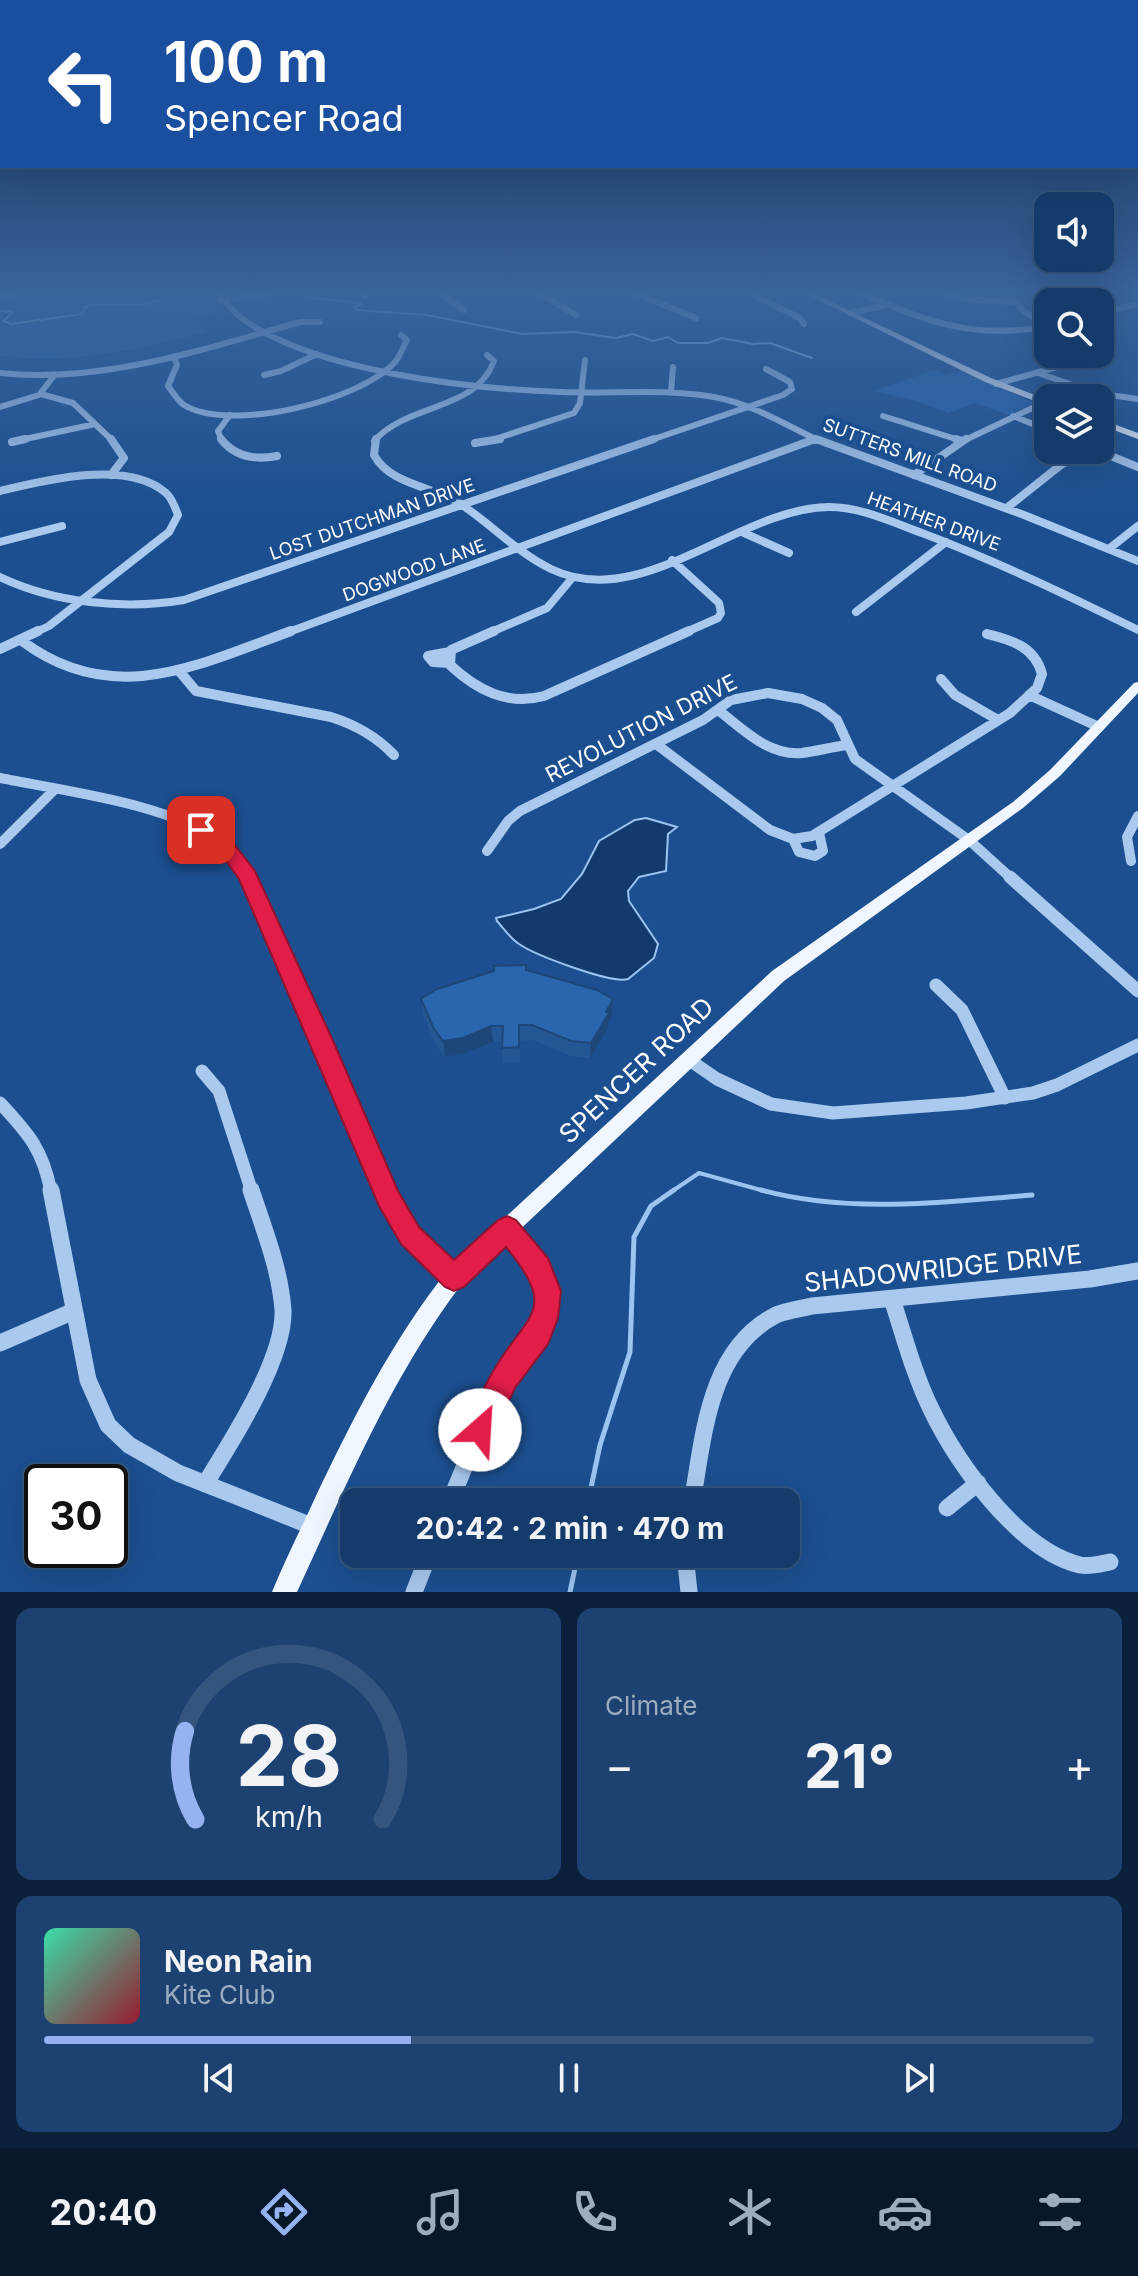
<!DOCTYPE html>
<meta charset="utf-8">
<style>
:root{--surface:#143b6b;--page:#1d4271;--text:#f1f3f6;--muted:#9dadc1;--line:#33557e;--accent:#95b2f1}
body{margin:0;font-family:Inter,sans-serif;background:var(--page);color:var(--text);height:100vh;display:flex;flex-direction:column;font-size:30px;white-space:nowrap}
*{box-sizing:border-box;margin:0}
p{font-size:26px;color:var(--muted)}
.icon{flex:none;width:44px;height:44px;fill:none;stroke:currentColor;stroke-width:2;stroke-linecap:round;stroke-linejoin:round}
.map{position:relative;height:1592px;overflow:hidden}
.panel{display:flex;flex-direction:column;gap:16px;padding:16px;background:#0b203b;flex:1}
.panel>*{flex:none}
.banner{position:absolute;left:0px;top:0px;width:1138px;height:168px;box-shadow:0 8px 32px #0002,0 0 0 2px var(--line);background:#1a4fa0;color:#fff;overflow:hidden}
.fabs{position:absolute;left:1034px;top:192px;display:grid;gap:16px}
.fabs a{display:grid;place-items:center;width:80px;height:80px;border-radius:16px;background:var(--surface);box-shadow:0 8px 32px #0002,0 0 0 2px var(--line);font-size:40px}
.speed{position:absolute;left:24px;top:1464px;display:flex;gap:16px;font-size:40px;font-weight:700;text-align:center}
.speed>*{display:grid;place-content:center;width:104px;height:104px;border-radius:50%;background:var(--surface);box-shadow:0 8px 32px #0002,0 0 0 2px var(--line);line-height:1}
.speed .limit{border:4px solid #111;border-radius:12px;background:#fff;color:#111}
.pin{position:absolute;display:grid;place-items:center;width:68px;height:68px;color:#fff;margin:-34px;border-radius:16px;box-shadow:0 4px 12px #0006}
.me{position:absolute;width:88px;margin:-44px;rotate:26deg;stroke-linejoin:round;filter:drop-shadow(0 0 6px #0008)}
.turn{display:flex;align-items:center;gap:28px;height:168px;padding:0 32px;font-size:36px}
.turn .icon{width:104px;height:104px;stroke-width:2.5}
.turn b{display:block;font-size:56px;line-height:68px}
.big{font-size:60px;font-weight:700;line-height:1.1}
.panel .card{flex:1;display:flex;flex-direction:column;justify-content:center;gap:12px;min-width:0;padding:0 28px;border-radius:16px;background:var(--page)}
.panel .dial{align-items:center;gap:0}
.dial svg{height:208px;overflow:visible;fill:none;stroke:var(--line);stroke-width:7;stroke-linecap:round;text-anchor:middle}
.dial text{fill:var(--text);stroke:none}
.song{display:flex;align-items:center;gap:24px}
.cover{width:96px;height:96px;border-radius:12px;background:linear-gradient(135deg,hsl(160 70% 55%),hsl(350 70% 35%))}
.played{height:8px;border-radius:4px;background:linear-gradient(90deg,var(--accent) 35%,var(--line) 35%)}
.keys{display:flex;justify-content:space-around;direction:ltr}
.heat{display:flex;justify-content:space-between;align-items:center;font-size:44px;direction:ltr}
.panel .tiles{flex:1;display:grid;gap:16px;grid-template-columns:1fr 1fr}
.card:last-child{grid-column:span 2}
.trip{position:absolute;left:340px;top:1488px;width:460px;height:80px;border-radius:16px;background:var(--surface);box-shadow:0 8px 32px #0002,0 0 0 2px var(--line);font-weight:700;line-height:80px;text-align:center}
.tabs{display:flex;height:128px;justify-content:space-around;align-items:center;background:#08182b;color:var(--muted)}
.tabs .icon{width:56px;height:56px}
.tabs .selected{color:var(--accent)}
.tabs b{font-size:36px;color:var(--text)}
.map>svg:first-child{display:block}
.green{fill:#2461a8}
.water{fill:#123a6d;stroke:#9cc4f0;stroke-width:2}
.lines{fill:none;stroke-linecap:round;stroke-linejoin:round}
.stream-far2{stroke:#9cc4f0;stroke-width:2}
.stream-far1{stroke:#9cc4f0;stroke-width:4}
.stream{stroke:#9cc4f0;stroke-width:5}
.minor-far4{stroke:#a9c9ee;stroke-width:6}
.minor-far3{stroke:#a9c9ee;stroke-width:8}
.minor-far2{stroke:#a9c9ee;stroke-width:10}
.minor-far1{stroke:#a9c9ee;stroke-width:13}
.minor{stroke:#a9c9ee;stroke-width:17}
.major{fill:#f0f6ff;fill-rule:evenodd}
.wall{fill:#245895}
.shaded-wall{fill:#1d4779}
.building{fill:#2a66ad;stroke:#1d4779;stroke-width:2}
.route{fill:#e11d48;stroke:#92132f;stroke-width:2}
.labels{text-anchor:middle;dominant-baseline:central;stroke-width:8;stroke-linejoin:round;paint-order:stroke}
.far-street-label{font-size:18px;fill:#fff;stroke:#1b4f8f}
.street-label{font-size:22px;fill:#fff;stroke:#1b4f8f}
.near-street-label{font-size:26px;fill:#fff;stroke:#1b4f8f}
</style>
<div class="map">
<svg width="1138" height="1592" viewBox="0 0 1138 1592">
<rect width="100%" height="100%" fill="#1b4f8f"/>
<path class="green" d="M 34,290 L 284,290 L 216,300 L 225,312 L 192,319 L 207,332 C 157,345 103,357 51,359 C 34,360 17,356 0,356 L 0,308 L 19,306 L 9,295 Z
M 934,370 L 945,375 L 960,371 L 1034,403 L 1008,415 L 976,403 L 948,413 L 917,401 L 873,391 Z"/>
<path class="water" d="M 646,818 L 677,827 L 668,834 L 666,871 L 639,877 L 628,891 L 629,901 L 658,944 L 654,958 L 628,979 C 611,984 535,955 519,944 C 510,938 504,929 497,921 L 496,918 L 534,909 L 561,899 L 582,874 L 599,841 L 635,820 Z"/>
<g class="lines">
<path class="stream-far2" d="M 286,292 L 305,292 L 303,296 C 323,301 342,299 362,304 L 354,307 L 356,310 L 427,315 L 522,334 L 574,332 L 616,338 L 633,334 L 653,341 L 668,337 L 678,343 L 708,343 L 722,338 L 753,344 L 770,343 L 812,358
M 0,311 L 13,312 L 4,321 L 11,324 L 82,314 L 85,307 L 92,305 L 142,305 L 194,290"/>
<path class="stream-far1" d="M 671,1192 L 699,1173 L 768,1192"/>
<path class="stream" d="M 761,1190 C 848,1214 944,1202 1032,1195
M 588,1502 L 600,1445 L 630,1352 L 634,1237 L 651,1206 L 674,1190
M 570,1592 L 578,1554"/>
<path class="minor-far4" d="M 215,290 C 223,299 231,310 240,317 C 313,372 472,389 562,392 C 613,394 664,388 714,397 C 753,404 785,425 820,441
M 441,290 L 442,295 L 464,310
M 534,290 L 576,315
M 627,290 L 696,318
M 744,290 L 800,318 L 804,324
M 854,290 C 922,320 972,341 1048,326
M 931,290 L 966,299 L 1017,302
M 1008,290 L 1023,311 L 1047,326
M 1078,290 L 1099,302
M 0,296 L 28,290
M 364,296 L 369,290
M 220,300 L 292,290
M 850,313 L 887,305
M 1100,313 L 1138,304
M 174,356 L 177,365 L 168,386 C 173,392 178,401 184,405 C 230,433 360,401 395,362 C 400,356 403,347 407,340 L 401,335
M 0,373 C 101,384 204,349 300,322 L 320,322
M 1038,373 L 1096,393 L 1138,399
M 264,375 L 281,371 L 317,354
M 996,384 L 1079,361 L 1102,359
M 671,392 L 673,367
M 41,394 L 73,403 L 113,441
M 0,407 L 39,395 L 53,377
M 883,416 L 962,441
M 1013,416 L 1048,430
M 16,441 L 95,424
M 222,441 L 218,431 L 230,415
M 374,441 C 409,402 475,412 494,361 L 487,355
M 489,441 L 574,413 L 580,403 L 585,360
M 648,441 L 783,395 L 792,389 L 790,382 L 766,369
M 809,441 L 815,439
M 963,441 L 1045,402"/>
<path class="minor-far3" d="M 111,439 L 124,458 L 111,475
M 221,439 C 235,457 256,460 277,456
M 376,439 L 374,455 C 391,486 435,486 462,505 C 492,525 518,553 551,569 C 642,613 738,508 829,507 C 861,507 892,522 922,533 C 996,561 1067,595 1138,630
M 816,439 L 1024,515 L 1138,561
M 956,439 L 962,441
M 12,442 L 25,439
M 475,443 L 500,439
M 1096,450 L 1138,467
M 914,475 L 966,439
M 0,491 C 45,480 128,459 166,493 C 172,498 175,507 178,515 L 169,532 L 49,626 L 34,633
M 1008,507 L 1062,464 L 1093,450
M 744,533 L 789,553
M 0,542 L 62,526
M 1110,548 L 1138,526
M 672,560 L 719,603 L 721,613 L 718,618 L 684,633
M 0,577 C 55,603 124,610 184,600 L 654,439
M 856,612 L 946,542
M 286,633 L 815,439
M 489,633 L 547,608 L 573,577"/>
<path class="minor-far2" d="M 494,631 L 451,650 L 450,665 C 477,690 507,706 544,696 L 689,631
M 22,641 C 113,709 198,665 291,631
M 0,649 L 38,631
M 449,663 L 433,662 L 428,656 L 450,652
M 180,672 L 196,691 L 331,717 C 356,725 376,736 394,755
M 941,679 L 955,695 L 998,720
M 1029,695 L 1099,727
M 718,710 C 743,729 768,756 802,753 C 817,751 832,747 847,745
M 656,744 L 770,830 L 793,839 L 812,836 L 1010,713 L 1037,688 L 1042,674 C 1035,647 1012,640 987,634
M 0,778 C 63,791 174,804 223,844 C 234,854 242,866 249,879
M 793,839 L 799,852 L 815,856 L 823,851 L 819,833
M 0,844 L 54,790
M 487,851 L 508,821 L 520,811 L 703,720 L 731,700 L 768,693 L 802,699 L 822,708 L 837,720 L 855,759 L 969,840 L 1012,879
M 1131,861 L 1127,837 L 1138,816"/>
<path class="minor-far1" d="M 248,877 L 386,1192
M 1010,877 L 1138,991
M 936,985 L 962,1010 L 1005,1098
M 688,1059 L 717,1079 L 771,1104 L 833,1113 L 966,1103 L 1033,1093 L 1057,1085 L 1138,1045
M 202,1071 L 219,1091 L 252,1192
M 0,1103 C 29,1134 43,1150 51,1192"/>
<path class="minor" d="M 51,1190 L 88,1380 L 108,1425 L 129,1445 L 178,1473 L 314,1527
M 385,1190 L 410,1236 L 454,1278
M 892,1299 C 904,1336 914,1374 931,1409 C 957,1463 1018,1550 1080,1565 C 1090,1567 1100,1564 1110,1562
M 0,1343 L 74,1311
M 205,1484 C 231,1442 285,1359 283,1310 C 280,1269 264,1229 251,1190
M 450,1502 C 466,1462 483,1422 503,1383 C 512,1366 526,1353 536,1338 C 562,1297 535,1259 507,1228
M 692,1502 C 704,1436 708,1350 776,1315 C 787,1310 800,1309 812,1306 L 1090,1279 L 1138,1271
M 947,1508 L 978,1483
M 685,1554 L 689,1592
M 414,1592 L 429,1554"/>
<path class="major" d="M 798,290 L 806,290 L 991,378 L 1048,400 L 1048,406 L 985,382 Z
M 1100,419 L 1138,433 L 1138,439 L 1100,425 Z
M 1138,682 L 1138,693 L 1060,776 L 1023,808 L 784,981 L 461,1285 C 390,1379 346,1486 297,1592 L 272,1592 C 285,1560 301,1529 315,1498 C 353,1418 392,1341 447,1271 L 772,971 L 1013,802 L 1050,770 L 1134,683 Z"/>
</g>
<path class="wall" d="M 526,970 L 613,999 L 612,1015 L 608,1022 L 608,1028 L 590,1058 L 571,1056 L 533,1040 L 520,1041 L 520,1062 L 503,1063 L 502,1041 L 493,1042 L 464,1053 L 445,1057 L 436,1045 L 423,1015 L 421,999 Z"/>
<path class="shaded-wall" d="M 613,999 L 612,1015 L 608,1022 L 608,1028 L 590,1058 L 591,1043 Z
M 491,1026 L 493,1042 L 464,1053 L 445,1057 L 443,1041 Z"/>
<path class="building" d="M 526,965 L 526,970 L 597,990 L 613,999 L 606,1012 L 609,1013 L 591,1043 L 571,1041 L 532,1025 L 519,1025 L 519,1047 L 502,1048 L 503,1026 L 491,1026 L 463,1038 L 443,1041 L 434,1029 L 421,999 L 437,989 L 494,971 L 494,966 Z"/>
<linearGradient id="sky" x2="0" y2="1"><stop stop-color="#0f2b4f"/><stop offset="0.57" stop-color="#39639b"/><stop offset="1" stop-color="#39639b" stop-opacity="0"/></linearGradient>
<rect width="1138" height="513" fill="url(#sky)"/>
<path class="route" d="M 201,823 L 234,844 L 255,871 L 334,1043 L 398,1191 L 419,1227 L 454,1260 L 498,1220 L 507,1216 L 516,1220 L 548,1258 L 561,1291 L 558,1318 L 548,1344 L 515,1388 L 491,1440 L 480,1445 L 470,1440 L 466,1430 C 474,1410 483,1387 495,1368 C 529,1312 558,1311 506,1247 L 464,1287 L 454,1291 L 445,1287 L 401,1244 L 379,1206 L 239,879 L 221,854 L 191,830 Z"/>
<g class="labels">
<g class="far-street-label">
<text transform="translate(910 455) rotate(20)">SUTTERS MILL ROAD</text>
<text transform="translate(372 519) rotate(-19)">LOST DUTCHMAN DRIVE</text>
<text transform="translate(934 521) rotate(20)">HEATHER DRIVE</text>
<text transform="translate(414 570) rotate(-20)">DOGWOOD LANE</text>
</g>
<g class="street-label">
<text transform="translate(641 728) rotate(-27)">REVOLUTION DRIVE</text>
</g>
<g class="near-street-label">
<text transform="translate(636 1070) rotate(-43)">SPENCER ROAD</text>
<text transform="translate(943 1268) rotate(-6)">SHADOWRIDGE DRIVE</text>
</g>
</g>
</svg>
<div class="fabs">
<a><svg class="icon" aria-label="sound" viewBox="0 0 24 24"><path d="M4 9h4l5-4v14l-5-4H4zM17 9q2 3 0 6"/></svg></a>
<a><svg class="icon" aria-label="search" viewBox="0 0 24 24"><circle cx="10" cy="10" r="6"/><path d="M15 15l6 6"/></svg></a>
<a><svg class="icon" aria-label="layers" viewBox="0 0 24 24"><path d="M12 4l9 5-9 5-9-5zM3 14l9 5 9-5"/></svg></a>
</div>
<div class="speed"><div class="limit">30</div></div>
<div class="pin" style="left:201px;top:830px;background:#d93025"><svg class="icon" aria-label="arrive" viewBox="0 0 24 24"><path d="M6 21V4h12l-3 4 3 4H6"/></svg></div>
<svg class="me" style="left:480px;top:1430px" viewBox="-20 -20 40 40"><circle r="19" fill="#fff"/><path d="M0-13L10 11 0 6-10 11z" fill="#e11d48"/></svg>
<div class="trip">20:42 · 2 min · 470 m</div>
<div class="banner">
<div class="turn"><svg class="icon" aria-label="left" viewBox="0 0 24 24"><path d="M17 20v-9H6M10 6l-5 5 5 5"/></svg><div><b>100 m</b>Spencer Road</div></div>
</div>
</div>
<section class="panel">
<div class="tiles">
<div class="card dial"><svg viewBox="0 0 100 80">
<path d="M14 69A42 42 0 1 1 86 69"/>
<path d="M14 69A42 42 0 0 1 10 35" stroke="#95b2f1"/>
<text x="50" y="56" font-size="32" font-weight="700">28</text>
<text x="50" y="72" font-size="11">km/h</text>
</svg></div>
<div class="card"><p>Climate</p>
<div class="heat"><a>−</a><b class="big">21°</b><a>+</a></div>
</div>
<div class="card">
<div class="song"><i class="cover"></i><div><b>Neon Rain</b><p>Kite Club</p></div></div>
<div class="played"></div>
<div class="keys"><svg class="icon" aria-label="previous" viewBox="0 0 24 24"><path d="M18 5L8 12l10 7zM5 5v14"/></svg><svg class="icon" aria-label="pause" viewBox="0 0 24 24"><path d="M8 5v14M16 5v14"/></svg><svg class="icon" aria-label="next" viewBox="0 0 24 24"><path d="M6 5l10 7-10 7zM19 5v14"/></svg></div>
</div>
</div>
</section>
<nav class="tabs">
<b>20:40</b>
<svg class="icon selected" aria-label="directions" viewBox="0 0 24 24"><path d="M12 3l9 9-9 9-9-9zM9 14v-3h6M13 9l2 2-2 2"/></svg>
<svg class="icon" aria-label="music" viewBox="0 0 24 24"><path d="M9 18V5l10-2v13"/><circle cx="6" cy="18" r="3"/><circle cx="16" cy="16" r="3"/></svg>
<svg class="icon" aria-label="phone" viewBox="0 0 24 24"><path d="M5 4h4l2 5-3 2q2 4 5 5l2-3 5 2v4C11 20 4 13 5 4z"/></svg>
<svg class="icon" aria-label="climate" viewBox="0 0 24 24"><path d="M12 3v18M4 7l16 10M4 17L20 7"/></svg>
<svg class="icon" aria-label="car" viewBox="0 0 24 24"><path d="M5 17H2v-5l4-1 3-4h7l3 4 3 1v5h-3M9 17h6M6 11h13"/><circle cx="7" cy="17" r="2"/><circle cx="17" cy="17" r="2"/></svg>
<svg class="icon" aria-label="filters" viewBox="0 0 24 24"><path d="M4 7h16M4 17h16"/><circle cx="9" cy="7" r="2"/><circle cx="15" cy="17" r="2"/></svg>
</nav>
